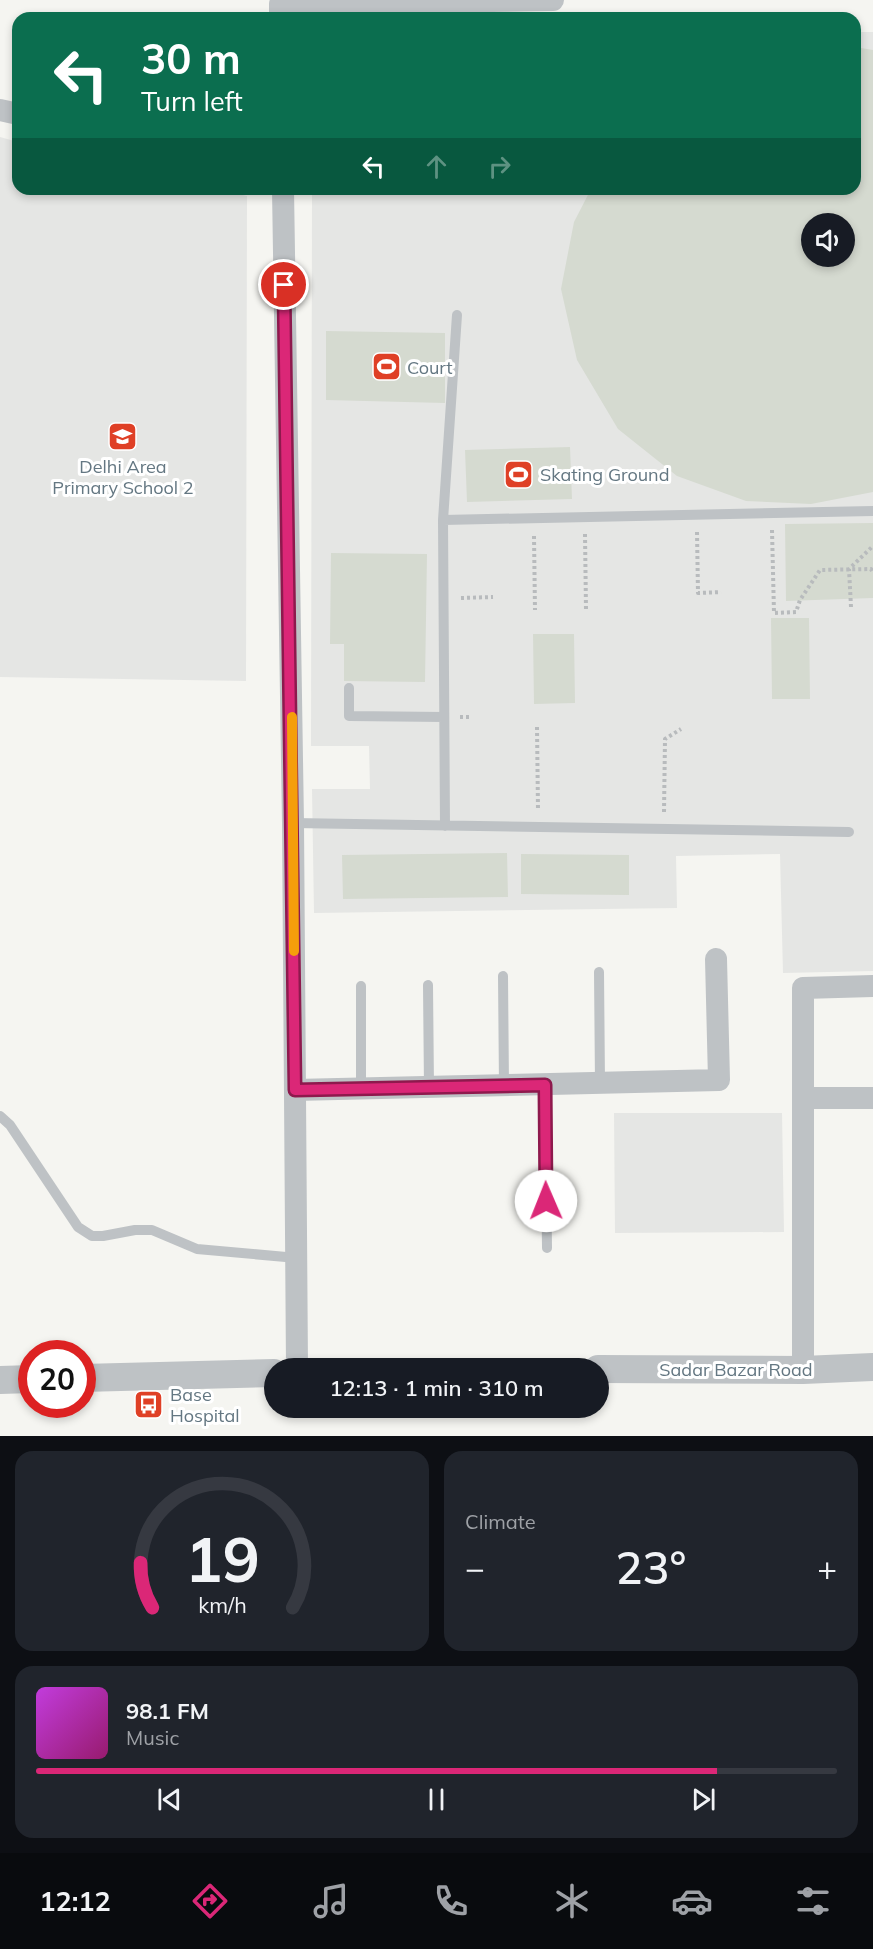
<!DOCTYPE html>
<meta charset="utf-8">
<style>
:root{--surface:#171b24;--page:#20242c;--text:#f1f3f6;--muted:#9ea1a6;--line:#363941;--accent:#db2777}
body{margin:0;font-family:Mulish,sans-serif;background:var(--page);color:var(--text);height:100vh;display:flex;flex-direction:column;font-size:22px;white-space:nowrap}
*{box-sizing:border-box;margin:0}
p{font-size:20px;color:var(--muted)}
.icon{flex:none;width:33px;height:33px;fill:none;stroke:currentColor;stroke-width:2;stroke-linecap:round;stroke-linejoin:round}
.map{position:relative;height:1436px;overflow:hidden}
.details{display:flex;flex-direction:column;gap:15px;padding:15px;background:#0d0f14;flex:1}
.details>*{flex:none}
.top-card{position:absolute;left:12px;top:12px;width:849px;height:183px;border-radius:18px;box-shadow:0 3px 9px #0003;background:#0b6e4f;color:#fff;overflow:hidden}
.tools{position:absolute;left:801px;top:213px;display:grid;gap:12px}
.tools a{display:grid;place-items:center;width:54px;height:54px;border-radius:50%;background:var(--surface);box-shadow:0 3px 9px #0003;font-size:30px}
.speed{position:absolute;left:18px;top:1340px;display:flex;gap:12px;font-size:30px;font-weight:700;text-align:center}
.speed>*{display:grid;place-content:center;width:78px;height:78px;border-radius:50%;background:var(--surface);box-shadow:0 3px 9px #0003;line-height:1}
.speed .limit{border:9px solid #d22;background:#fff;color:#111}
.pin{position:absolute;display:grid;place-items:center;width:51px;height:51px;color:#fff;margin:-26px;border:3px solid #fff;border-radius:50%;box-shadow:0 2px 6px #0007}
.me{position:absolute;width:66px;margin:-33px;rotate:359deg;stroke-linejoin:round;filter:drop-shadow(0 0 4px #0008)}
.turn{display:flex;align-items:center;gap:21px;height:126px;padding:0 30px;font-size:27px}
.turn .icon{width:78px;height:78px;stroke-width:2.5}
.turn b{display:block;font-size:42px;line-height:51px}
.lanes{display:flex;align-items:center;height:57px;padding:0 30px;background:#0003;justify-content:center;gap:30px;direction:ltr}
.lanes .off{opacity:.35}
.big{font-size:45px;font-weight:600;line-height:1.1}
.details .card{flex:1;display:flex;flex-direction:column;justify-content:center;gap:9px;min-width:0;padding:0 21px;border-radius:18px;background:var(--page)}
.details .dial{align-items:center;gap:0}
.dial svg{height:156px;overflow:visible;fill:none;stroke:var(--line);stroke-width:7;stroke-linecap:round;text-anchor:middle}
.dial text{fill:var(--text);stroke:none}
.song{display:flex;align-items:center;gap:18px}
.cover{width:72px;height:72px;border-radius:9px;background:linear-gradient(135deg,hsl(290 70% 55%),hsl(320 70% 35%))}
.played{height:6px;border-radius:3px;background:linear-gradient(90deg,var(--accent) 85%,var(--line) 85%)}
.keys{display:flex;justify-content:space-around;direction:ltr}
.heat{display:flex;justify-content:space-between;align-items:center;font-size:33px;direction:ltr}
.details .tiles{flex:1;display:grid;gap:15px;grid-template-columns:1fr 1fr}
.card:last-child{grid-column:span 2}
.trip{position:absolute;left:264px;top:1358px;width:345px;height:60px;border-radius:30px;background:var(--surface);box-shadow:0 3px 9px #0003;font-weight:600;line-height:60px;text-align:center}
.menu{display:flex;height:96px;justify-content:space-around;align-items:center;background:#090b0e;color:var(--muted)}
.menu .icon{width:42px;height:42px}
.menu .active{color:var(--accent)}
.menu b{font-size:27px;color:var(--text)}
.map>svg:first-child{display:block}
.built{fill:#e5e6e4;fill-rule:evenodd}
.green{fill:#d5dad0;fill-rule:evenodd}
.lines{fill:none;stroke-linecap:round;stroke-linejoin:round}
.path{stroke:#b8bbbd;stroke-width:4;stroke-dasharray:3 3;stroke-linecap:butt}
.service{stroke:#bec2c5;stroke-width:10}
.minor{stroke:#bec2c5;stroke-width:22}
.tertiary{stroke:#bec2c5;stroke-width:28}
.route-casing{stroke:#8e194d;stroke-width:15}
.route{stroke:#db2777;stroke-width:10}
.slow{stroke:#f59e0b;stroke-width:10}
.labels{text-anchor:middle;dominant-baseline:central;stroke-width:6;stroke-linejoin:round;paint-order:stroke}
.poi-label{font-size:18px;fill:#647782;stroke:#fff;text-anchor:start}
.street-label{font-size:18px;fill:#647782;stroke:#fff}
</style>
<div class="map">
<svg width="873" height="1436" viewBox="0 0 873 1436">
<rect width="100%" height="100%" fill="#f5f5f1"/>
<path class="built" d="M 855,32 L 873,32 L 873,971 L 783,973 L 780,854 L 676,856 L 677,908 L 314,913 L 312,789 L 370,789 L 369,746 L 311,746 L 312,189 L 855,189 ZM 812,224 L 844,224 L 844,256 L 812,256 Z
M 0,137 L 18,142 L 18,189 L 219,189 L 247,196 L 246,681 L 0,677 Z
M 614,1113 L 782,1113 L 784,1232 L 615,1233 Z"/>
<path class="green" d="M 855,47 L 873,50 L 873,492 L 811,504 L 746,501 L 677,476 L 618,429 L 577,360 L 561,289 L 574,222 L 591,189 L 855,189 ZM 812,224 L 844,224 L 844,256 L 812,256 Z
M 326,331 L 445,333 L 445,403 L 326,400 Z
M 570,447 L 572,499 L 467,502 L 465,450 Z
M 873,523 L 873,598 L 786,601 L 785,524 Z
M 331,553 L 427,554 L 425,682 L 344,681 L 344,644 L 330,644 Z
M 771,618 L 809,618 L 810,699 L 772,699 Z
M 533,634 L 574,634 L 575,703 L 534,704 Z
M 507,853 L 508,897 L 343,899 L 342,855 Z
M 521,854 L 629,855 L 629,895 L 521,894 Z"/>
<g class="lines">
<path class="path" d="M 772,530 L 774,613 L 796,612 L 800,600 L 820,570 L 871,569 L 873,573
M 697,532 L 698,593 L 721,592
M 585,534 L 586,609
M 534,536 L 535,610
M 461,598 L 493,597
M 851,607 L 849,569 L 873,546
M 460,717 L 471,717
M 537,727 L 538,810
M 664,812 L 665,739 L 681,729"/>
<path class="service" d="M 443,520 L 873,511
M 349,688 L 349,716 L 444,717
M 293,823 L 849,832
M 445,826 L 443,520 L 457,315
M 599,972 L 600,1083
M 503,976 L 504,1086
M 428,985 L 429,1087
M 545,1085 L 547,1248
M 361,1089 L 361,986
M 0,1116 L 10,1125 L 78,1227 L 92,1236 L 103,1236 L 135,1230 L 152,1230 L 197,1249 L 297,1258"/>
<path class="minor" d="M 280,18 L 280,4 L 553,0
M 0,110 L 18,114
M 283,189 L 293,823 L 297,1368
M 295,1090 L 719,1080 L 716,959
M 803,1098 L 873,1098
M 803,1370 L 803,988 L 873,986"/>
<path class="tertiary" d="M 598,1369 L 803,1370 L 873,1367
M 82,1378 L 274,1373
M 0,1380 L 32,1379"/>
</g>
<g class="lines">
<defs>
<path id="route" d="M 284,285 L 295,1090 L 545,1085 L 546,1201"/>
</defs>
<use href="#route" class="route-casing"/>
<use href="#route" class="route"/>
<path class="slow" d="M 292,717 L 294,951"/>
</g>
<defs>
<symbol id="stadium-square" viewBox="-11 -11 22 22"><rect x="-9" y="-9" width="18" height="18" rx="4" fill="#df4026" stroke="#fff"/><path d="M0-5a6.5 5 0 1 0 0 10a6.5 5 0 1 0 0-10ZM-3.5-1.8h7v3.6h-7Z" fill="#fff"/></symbol>
<symbol id="school-square" viewBox="-11 -11 22 22"><rect x="-9" y="-9" width="18" height="18" rx="4" fill="#df4026" stroke="#fff"/><path d="M0-5L7-2L0 1L-7-2ZM-4 1L0 2.5L4 1V4Q0 6-4 4Z" fill="#fff"/></symbol>
<symbol id="bus-square" viewBox="-11 -11 22 22"><rect x="-9" y="-9" width="18" height="18" rx="4" fill="#df4026" stroke="#fff"/><path d="M-5-6H5V4H4V6H2V4H-2V6H-4V4H-5ZM-3.5-4V0h7V-4ZM-3.5 1.2v1.5H-2V1.2ZM2 1.2v1.5H3.5V1.2Z" fill="#fff"/></symbol>
</defs>
<g fill-rule="evenodd">
<use href="#stadium-square" x="370" y="350" width="33" height="33"/>
<use href="#school-square" x="106" y="420" width="33" height="33"/>
<use href="#stadium-square" x="502" y="458" width="33" height="33"/>
<use href="#bus-square" x="132" y="1388" width="33" height="33"/>
</g>
<g class="labels">
<g class="poi-label">
<text x="407" y="367">Court</text>
<text x="123" y="466" text-anchor="middle">Delhi Area<tspan x="123" dy="21">Primary School 2</tspan></text>
<text x="540" y="474">Skating Ground</text>
<text x="170" y="1394">Base<tspan x="170" dy="21">Hospital</tspan></text>
</g>
<g class="street-label">
<text x="736" y="1369">Sadar Bazar Road</text>
</g>
</g>
</svg>
<div class="tools">
<a><svg class="icon" aria-label="sound" viewBox="0 0 24 24"><path d="M4 9h4l5-4v14l-5-4H4zM17 9q2 3 0 6"/></svg></a>
</div>
<div class="speed"><div class="limit">20</div></div>
<div class="pin" style="left:284px;top:285px;background:#d93025"><svg class="icon" aria-label="arrive" viewBox="0 0 24 24"><path d="M6 21V4h12l-3 4 3 4H6"/></svg></div>
<svg class="me" style="left:546px;top:1201px" viewBox="-20 -20 40 40"><circle r="19" fill="#fff"/><path d="M0-13L10 11 0 6-10 11z" fill="#db2777"/></svg>
<div class="trip">12:13 · 1 min · 310 m</div>
<div class="top-card">
<div class="turn"><svg class="icon" aria-label="left" viewBox="0 0 24 24"><path d="M17 20v-9H6M10 6l-5 5 5 5"/></svg><div><b>30 m</b>Turn left</div></div>
<div class="lanes"><svg class="icon" aria-label="left" viewBox="0 0 24 24"><path d="M17 20v-9H6M10 6l-5 5 5 5"/></svg><svg class="icon off" aria-label="ahead" viewBox="0 0 24 24"><path d="M12 20V5M6 11l6-6 6 6"/></svg><svg class="icon off" aria-label="right" viewBox="0 0 24 24"><path d="M7 20v-9h11M14 6l5 5-5 5"/></svg></div>
</div>
</div>
<section class="details">
<div class="tiles">
<div class="card dial"><svg viewBox="0 0 100 80">
<path d="M14 69A42 42 0 1 1 86 69"/>
<path d="M14 69A42 42 0 0 1 8 46" stroke="#db2777"/>
<text x="50" y="56" font-size="32" font-weight="700">19</text>
<text x="50" y="72" font-size="11">km/h</text>
</svg></div>
<div class="card"><p>Climate</p>
<div class="heat"><a>−</a><b class="big">23°</b><a>+</a></div>
</div>
<div class="card">
<div class="song"><i class="cover"></i><div><b>98.1 FM</b><p>Music</p></div></div>
<div class="played"></div>
<div class="keys"><svg class="icon" aria-label="previous" viewBox="0 0 24 24"><path d="M18 5L8 12l10 7zM5 5v14"/></svg><svg class="icon" aria-label="pause" viewBox="0 0 24 24"><path d="M8 5v14M16 5v14"/></svg><svg class="icon" aria-label="next" viewBox="0 0 24 24"><path d="M6 5l10 7-10 7zM19 5v14"/></svg></div>
</div>
</div>
</section>
<nav class="menu">
<b>12:12</b>
<svg class="icon active" aria-label="directions" viewBox="0 0 24 24"><path d="M12 3l9 9-9 9-9-9zM9 14v-3h6M13 9l2 2-2 2"/></svg>
<svg class="icon" aria-label="music" viewBox="0 0 24 24"><path d="M9 18V5l10-2v13"/><circle cx="6" cy="18" r="3"/><circle cx="16" cy="16" r="3"/></svg>
<svg class="icon" aria-label="phone" viewBox="0 0 24 24"><path d="M5 4h4l2 5-3 2q2 4 5 5l2-3 5 2v4C11 20 4 13 5 4z"/></svg>
<svg class="icon" aria-label="climate" viewBox="0 0 24 24"><path d="M12 3v18M4 7l16 10M4 17L20 7"/></svg>
<svg class="icon" aria-label="car" viewBox="0 0 24 24"><path d="M5 17H2v-5l4-1 3-4h7l3 4 3 1v5h-3M9 17h6M6 11h13"/><circle cx="7" cy="17" r="2"/><circle cx="17" cy="17" r="2"/></svg>
<svg class="icon" aria-label="filters" viewBox="0 0 24 24"><path d="M4 7h16M4 17h16"/><circle cx="9" cy="7" r="2"/><circle cx="15" cy="17" r="2"/></svg>
</nav>
